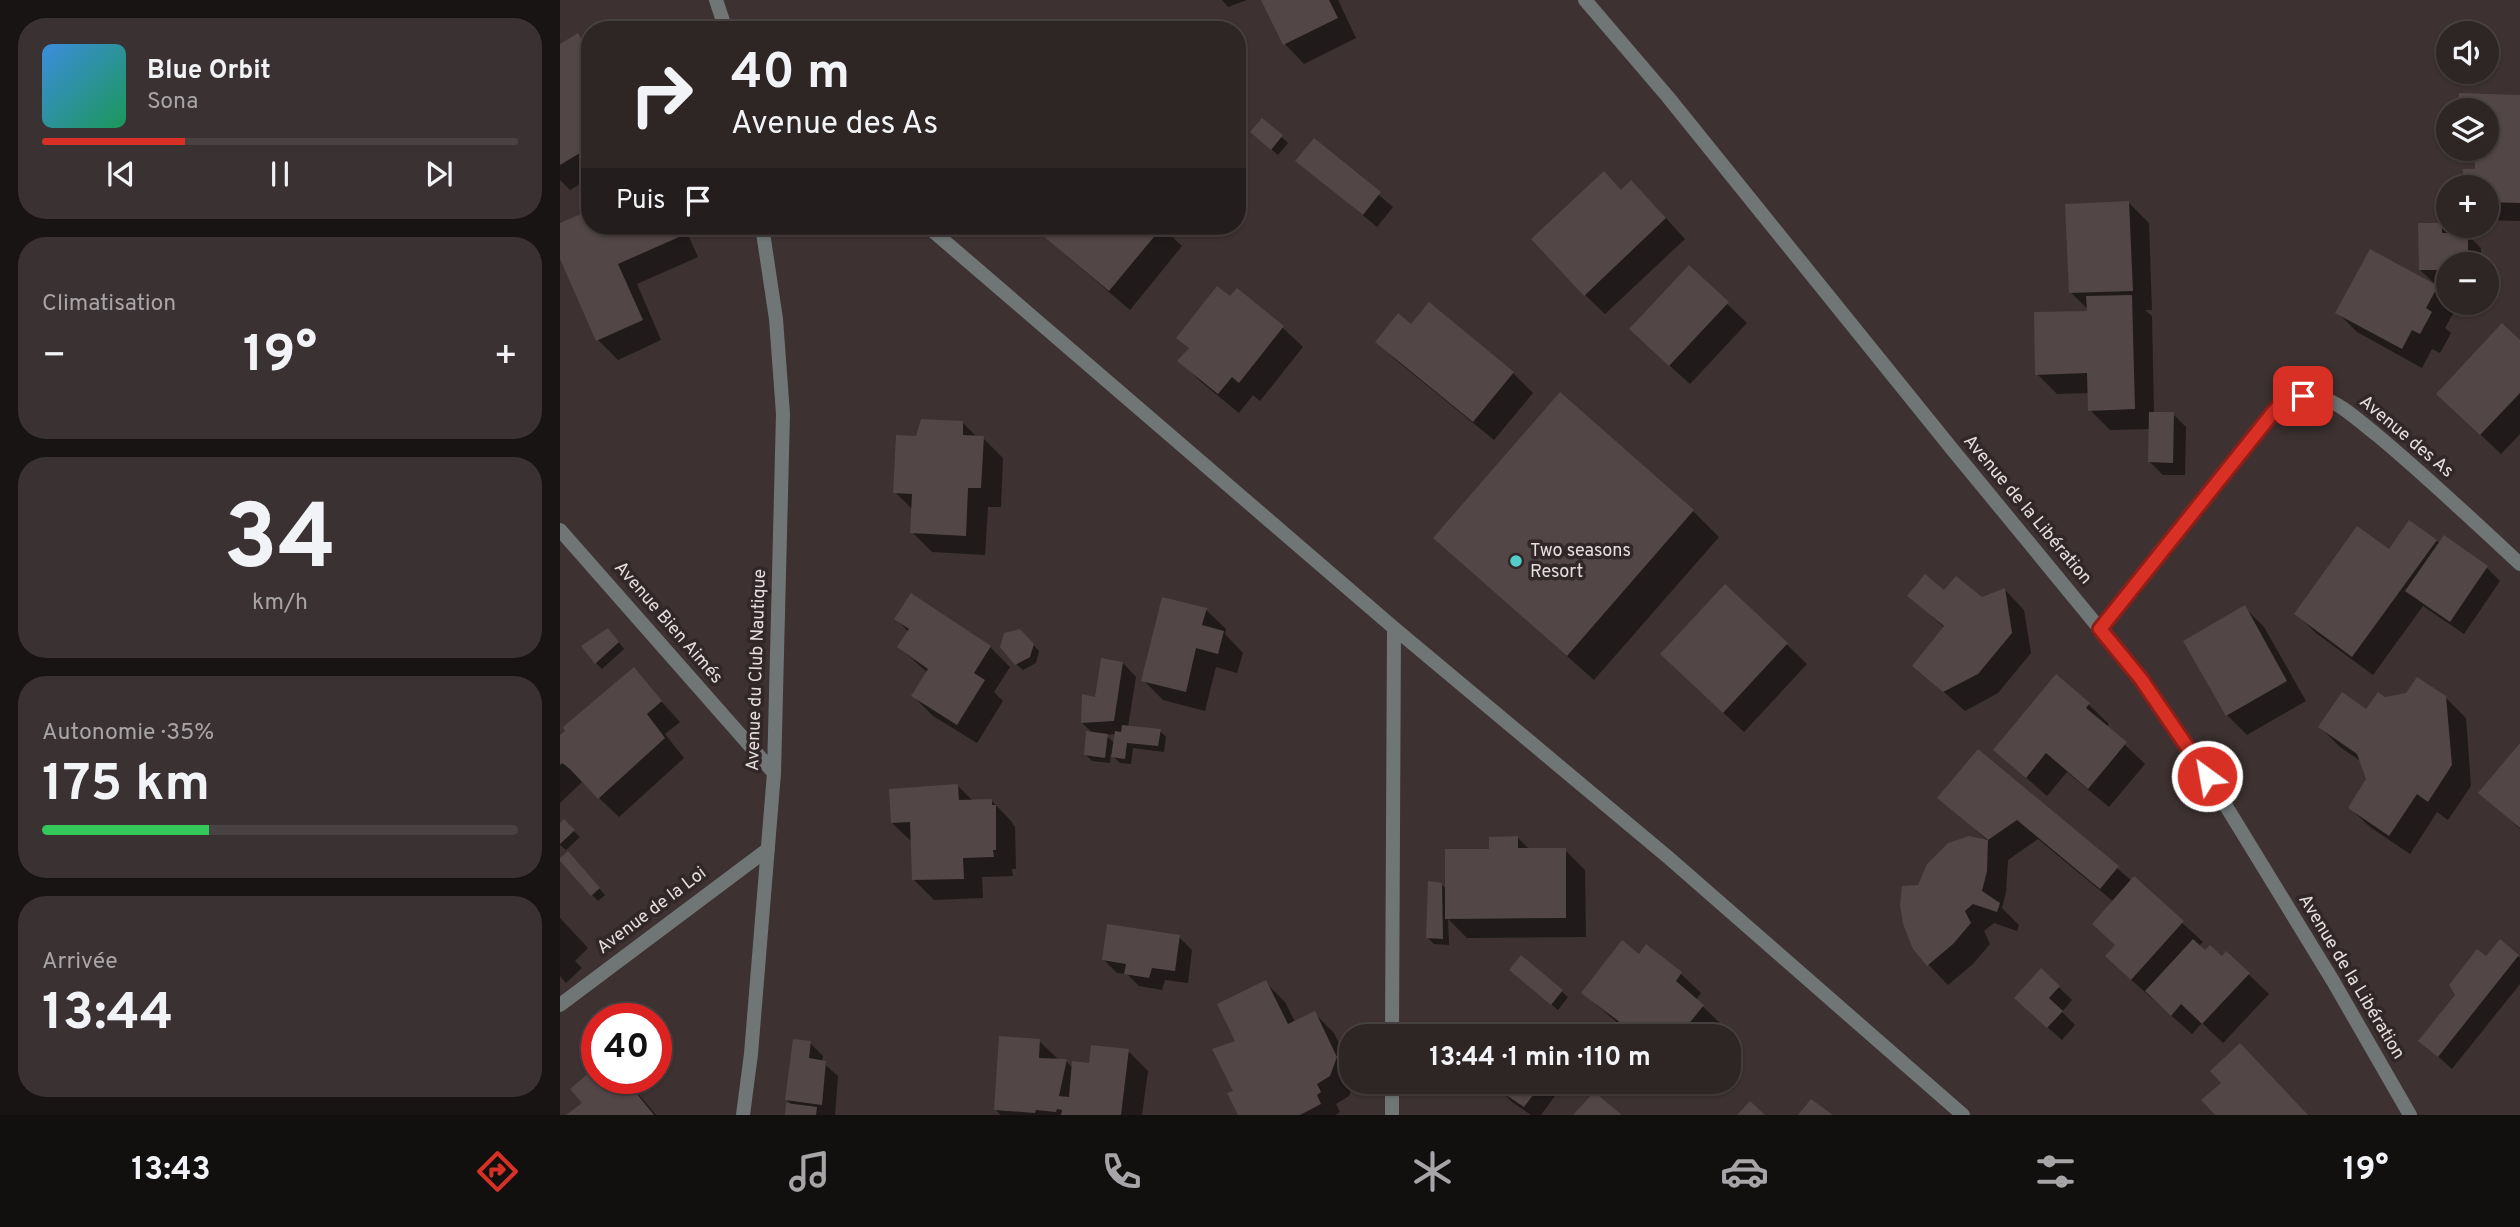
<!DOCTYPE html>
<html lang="fr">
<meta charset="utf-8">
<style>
:root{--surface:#2e2525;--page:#3a3132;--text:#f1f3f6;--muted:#a7a5a7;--line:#494242;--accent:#d93025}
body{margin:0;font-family:Overpass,sans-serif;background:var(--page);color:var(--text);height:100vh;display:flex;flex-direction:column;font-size:26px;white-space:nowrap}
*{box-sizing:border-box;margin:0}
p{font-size:23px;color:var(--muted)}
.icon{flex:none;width:38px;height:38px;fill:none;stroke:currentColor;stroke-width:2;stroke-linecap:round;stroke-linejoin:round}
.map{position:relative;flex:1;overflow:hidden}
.details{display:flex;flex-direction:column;gap:18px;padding:18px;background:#191414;width:560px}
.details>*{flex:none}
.top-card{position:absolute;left:21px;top:21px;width:665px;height:214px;border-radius:28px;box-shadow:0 2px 5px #0004,0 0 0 2px var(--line);background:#2e2525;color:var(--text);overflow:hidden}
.fabs{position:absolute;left:1876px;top:21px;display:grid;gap:14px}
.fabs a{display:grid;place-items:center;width:63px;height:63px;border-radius:50%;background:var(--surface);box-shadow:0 2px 5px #0004,0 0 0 2px var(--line);font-size:35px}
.speed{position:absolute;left:21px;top:1003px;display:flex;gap:14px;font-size:35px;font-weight:700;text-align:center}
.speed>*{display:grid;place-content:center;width:91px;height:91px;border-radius:50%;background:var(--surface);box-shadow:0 2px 5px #0004,0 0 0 2px var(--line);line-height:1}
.speed .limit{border:10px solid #d22;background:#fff;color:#111}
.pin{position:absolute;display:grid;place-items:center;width:60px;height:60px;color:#fff;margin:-30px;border-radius:14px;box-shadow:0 4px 10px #0006}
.me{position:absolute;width:77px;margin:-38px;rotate:328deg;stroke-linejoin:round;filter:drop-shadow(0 0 5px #0008)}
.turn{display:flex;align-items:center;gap:24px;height:147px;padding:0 35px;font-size:32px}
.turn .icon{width:91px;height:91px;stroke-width:2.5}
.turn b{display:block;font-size:49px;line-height:60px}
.then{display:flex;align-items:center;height:66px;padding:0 35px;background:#0003;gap:14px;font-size:26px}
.big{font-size:52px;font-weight:700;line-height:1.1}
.details .widget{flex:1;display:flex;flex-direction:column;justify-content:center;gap:10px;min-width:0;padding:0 24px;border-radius:28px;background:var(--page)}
.details .dial{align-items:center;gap:0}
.dial b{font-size:91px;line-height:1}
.song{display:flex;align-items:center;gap:21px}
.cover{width:84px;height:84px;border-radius:10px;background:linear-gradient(135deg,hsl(210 70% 55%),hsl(150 70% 35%))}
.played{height:7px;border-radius:4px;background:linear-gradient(90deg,var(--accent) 30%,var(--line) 30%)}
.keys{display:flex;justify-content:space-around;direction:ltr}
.heat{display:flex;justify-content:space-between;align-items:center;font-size:38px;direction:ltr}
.charge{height:10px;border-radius:5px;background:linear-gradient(90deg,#34c759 35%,var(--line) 0)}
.trip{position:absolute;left:779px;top:1024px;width:402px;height:70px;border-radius:28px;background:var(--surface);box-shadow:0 2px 5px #0004,0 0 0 2px var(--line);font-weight:700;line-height:70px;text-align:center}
.menu{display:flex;height:112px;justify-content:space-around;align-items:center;background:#120f0f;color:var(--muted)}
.menu .icon{width:49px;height:49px}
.menu .on{color:var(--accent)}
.menu b{font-size:32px;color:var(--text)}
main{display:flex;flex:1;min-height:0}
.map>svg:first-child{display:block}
.shadow{fill:#0007;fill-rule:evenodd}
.building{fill:#534647}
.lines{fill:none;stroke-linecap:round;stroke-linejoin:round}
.minor{stroke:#707676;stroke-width:14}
.tertiary{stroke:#707676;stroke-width:14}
.route-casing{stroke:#8d1f18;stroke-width:18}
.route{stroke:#d93025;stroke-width:12}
.poi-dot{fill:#53cdca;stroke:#322728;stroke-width:2.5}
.labels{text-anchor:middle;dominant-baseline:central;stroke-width:7;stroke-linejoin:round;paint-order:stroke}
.street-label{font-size:18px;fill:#e6dede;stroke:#322728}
.poi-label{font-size:18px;fill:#e6dede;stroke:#322728;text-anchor:start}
</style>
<main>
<section class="details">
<div class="widget">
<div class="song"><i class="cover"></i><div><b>Blue Orbit</b><p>Sona</p></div></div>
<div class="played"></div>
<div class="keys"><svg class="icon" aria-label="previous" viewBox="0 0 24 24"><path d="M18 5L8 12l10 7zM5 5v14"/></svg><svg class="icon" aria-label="pause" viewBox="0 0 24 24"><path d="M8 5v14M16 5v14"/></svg><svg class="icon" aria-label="next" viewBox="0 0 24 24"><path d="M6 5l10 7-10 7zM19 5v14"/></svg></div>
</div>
<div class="widget"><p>Climatisation</p>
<div class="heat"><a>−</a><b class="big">19°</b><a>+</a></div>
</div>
<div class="widget dial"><b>34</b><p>km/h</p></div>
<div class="widget"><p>Autonomie · 35%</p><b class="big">175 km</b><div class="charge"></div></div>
<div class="widget"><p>Arrivée</p><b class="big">13:44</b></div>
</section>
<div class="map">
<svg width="1960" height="1115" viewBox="0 0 1960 1115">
<rect width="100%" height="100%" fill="#3d3131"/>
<path class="shadow" d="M 662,0 L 687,0 L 668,7 Z
M 703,0 L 778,0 L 796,38 L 744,64 L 725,44 Z
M 18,35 L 30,47 L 30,178 L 10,190 L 0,180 L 0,46 Z
M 1901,95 L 1960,97 L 1960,221 L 1927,220 L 1927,187 L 1904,187 L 1904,171 L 1916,171 L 1917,152 L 1913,149 L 1927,149 L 1927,110 L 1900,110 Z
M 703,120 L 728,143 L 718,155 L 699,138 Z
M 754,140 L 833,207 L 817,227 L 738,161 Z
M 1062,191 L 1091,202 L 1125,239 L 1045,314 L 1025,295 Z
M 1569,203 L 1589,223 L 1592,310 L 1585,310 L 1592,316 L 1594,414 L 1613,414 L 1626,427 L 1625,475 L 1603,475 L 1590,462 L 1591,429 L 1550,430 L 1530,410 L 1529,393 L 1497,394 L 1477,374 L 1531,312 L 1510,292 Z
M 1881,224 L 1891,235 L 1908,235 L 1921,248 L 1921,264 L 1888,264 L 1888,283 L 1874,283 L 1860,270 Z
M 0,225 L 124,226 L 138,257 L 77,284 L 101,340 L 58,360 L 38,340 L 0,254 Z
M 472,226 L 601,226 L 622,246 L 570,310 Z
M 1877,288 L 1888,299 L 1888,303 L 1896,308 L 1885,328 L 1891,333 L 1880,353 L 1872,349 L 1862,368 L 1797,332 L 1777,312 Z
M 677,290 L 723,328 L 743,347 L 700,401 L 693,395 L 679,413 L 640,381 L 620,361 L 630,349 L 618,338 L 670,299 Z
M 1167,304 L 1187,323 L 1130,384 L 1091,349 Z
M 851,326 L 953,373 L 973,393 L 934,440 L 837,361 L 817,341 Z
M 1960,343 L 1960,434 L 1941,454 L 1898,413 Z
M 1000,395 L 1133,511 L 1159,537 L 1034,680 L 902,563 L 876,538 Z
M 403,423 L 417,437 L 423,438 L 443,458 L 441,507 L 428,507 L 425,555 L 372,552 L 352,532 L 353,510 L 335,492 L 358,438 Z
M 1876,541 L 1927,568 L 1940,581 L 1904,634 L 1863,606 L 1813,675 L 1756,633 L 1736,614 L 1829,551 Z
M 1166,586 L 1247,664 L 1184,732 L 1122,674 Z
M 1445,590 L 1464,610 L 1471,653 L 1438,693 L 1405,711 L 1355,666 L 1385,628 L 1349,596 L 1384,593 L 1422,599 Z
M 1684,607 L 1704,627 L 1746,701 L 1687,735 L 1667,715 Z
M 646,610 L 666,629 L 665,634 L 683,653 L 677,673 L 656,667 L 645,711 L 603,700 L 583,680 Z
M 336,619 L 430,647 L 450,667 L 434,692 L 443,701 L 417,743 L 373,716 L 353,696 L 368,673 L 339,647 L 349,632 Z
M 459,631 L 479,651 L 476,663 L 463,670 L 456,664 Z
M 54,636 L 64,649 L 42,669 L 36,663 Z
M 563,663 L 576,677 L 568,727 L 600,731 L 606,737 L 604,752 L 573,748 L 571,764 L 560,763 L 551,754 L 550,763 L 532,761 L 526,755 L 534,734 L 522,723 ZM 557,734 L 555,744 L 546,735 Z
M 73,670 L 120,722 L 105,734 L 124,758 L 59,817 L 22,782 L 0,803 L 0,738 Z
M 1496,677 L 1529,705 L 1549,724 L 1546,727 L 1585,764 L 1549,807 L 1507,772 L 1487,796 L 1435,750 Z
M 1885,697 L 1906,718 L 1911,786 L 1888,820 L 1877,812 L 1850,854 L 1810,827 L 1790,808 L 1808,779 L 1802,762 L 1780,747 L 1760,727 L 1806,712 L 1825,699 Z
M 1960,746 L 1960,829 L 1921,793 Z
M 1418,751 L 1572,881 L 1574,879 L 1643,942 L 1639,946 L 1646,953 L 1662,958 L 1666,953 L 1709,994 L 1663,1043 L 1642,1023 L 1632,1034 L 1567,976 L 1557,946 L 1554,902 L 1478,839 L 1448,860 L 1446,892 L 1442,908 L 1459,925 L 1457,931 L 1434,923 L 1424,931 L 1430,944 L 1413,964 L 1388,985 L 1369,965 L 1355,949 L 1359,886 L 1409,838 L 1429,842 L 1380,798 Z
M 398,786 L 413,801 L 432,801 L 451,821 L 455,827 L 456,869 L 452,869 L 453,876 L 422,877 L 423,898 L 374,900 L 354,880 L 353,843 L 332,823 Z
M 4,822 L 20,837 L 6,850 L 0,845 L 0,826 Z
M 957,837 L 970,850 L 1005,850 L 1025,870 L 1026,937 L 907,938 L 888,919 L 889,945 L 874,944 L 868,938 L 881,884 L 887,890 L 931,850 Z
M 14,859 L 45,895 L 38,901 L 32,895 Z
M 0,918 L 28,948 L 15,961 L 22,968 L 6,983 L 0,976 Z
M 619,937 L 632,950 L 628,983 L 605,980 L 602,990 L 579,986 L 567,974 L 557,973 L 544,960 Z
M 1940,942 L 1960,958 L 1960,984 L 1892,1069 L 1861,1041 Z
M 1086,947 L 1121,974 L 1141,993 L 1136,1000 L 1163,1026 L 1154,1036 L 1067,1036 L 1061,1026 L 1023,993 L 1079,956 Z
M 1481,970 L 1512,1000 L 1502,1012 L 1515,1025 L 1502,1040 L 1469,1011 Z
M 957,976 L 1001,991 L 1008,997 L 998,1010 Z
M 705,982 L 725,1002 L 735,1022 L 754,1013 L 774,1033 L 791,1068 L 791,1082 L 794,1082 L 789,1096 L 776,1104 L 780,1112 L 775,1115 L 679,1115 L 675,1092 L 677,1042 Z
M 479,1041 L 499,1060 L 506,1061 L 513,1068 L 530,1064 L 568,1051 L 588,1071 L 582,1115 L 441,1115 L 436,1110 Z
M 250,1043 L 263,1056 L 262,1062 L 278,1076 L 275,1115 L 227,1115 L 233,1106 L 226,1099 Z
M 37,1078 L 65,1078 L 96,1115 L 8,1115 L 25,1104 Z
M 944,1082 L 1005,1082 L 981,1115 L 971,1115 L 952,1102 L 939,1089 Z"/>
<path class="building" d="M 701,0 L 769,0 L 778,18 L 723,45 Z
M 18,33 L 30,54 L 30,85 L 26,87 L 30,94 L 30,147 L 0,165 L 0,44 Z
M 1899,93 L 1960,95 L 1960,203 L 1927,202 L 1927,187 L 1902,187 L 1903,169 L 1915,169 L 1915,149 L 1927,149 L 1927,110 L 1898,110 Z
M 702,118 L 723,135 L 711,150 L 690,132 Z
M 754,138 L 821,192 L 803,215 L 735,161 Z
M 1044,171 L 1061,190 L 1071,180 L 1106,218 L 1024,296 L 971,239 Z
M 1569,201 L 1573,291 L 1509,293 L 1505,204 Z
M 30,210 L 30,226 L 114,226 L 119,237 L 58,264 L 83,320 L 36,341 L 0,259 L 0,223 Z
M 1858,223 L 1882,223 L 1882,233 L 1908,233 L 1908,264 L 1888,264 L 1888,270 L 1859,270 Z
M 471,226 L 603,226 L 549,291 Z
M 1810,249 L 1878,286 L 1866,308 L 1872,312 L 1860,334 L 1852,330 L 1842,349 L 1775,313 Z
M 1129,265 L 1169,302 L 1109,366 L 1069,329 Z
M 657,286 L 670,296 L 677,288 L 724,326 L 679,383 L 672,377 L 658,394 L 617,361 L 629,348 L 616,338 Z
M 1572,295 L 1575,409 L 1528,411 L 1527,373 L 1475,375 L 1474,312 L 1527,311 L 1526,296 Z
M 869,302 L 954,372 L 913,422 L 815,342 L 838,313 L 851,324 Z
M 1942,323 L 1960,340 L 1960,393 L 1920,435 L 1876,394 Z
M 1000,392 L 1134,510 L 1007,656 L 873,538 Z
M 1589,412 L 1614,412 L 1613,463 L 1588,462 Z
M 361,419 L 403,421 L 403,435 L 424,436 L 421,488 L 408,488 L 406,536 L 350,533 L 352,494 L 333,493 L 336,435 L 356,436 Z
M 1849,520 L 1877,540 L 1792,657 L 1734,614 L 1797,526 L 1829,549 Z
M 1884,535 L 1928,566 L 1890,622 L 1845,591 Z
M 1365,574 L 1384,590 L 1396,576 L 1422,597 L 1445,588 L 1452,633 L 1418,674 L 1383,692 L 1352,666 L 1384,626 L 1347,596 Z
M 1165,584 L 1228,643 L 1163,713 L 1100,654 Z
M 351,593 L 431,646 L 414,673 L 425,680 L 397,725 L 351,696 L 368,669 L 337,647 L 349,629 L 334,619 Z
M 602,597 L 647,608 L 642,625 L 664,631 L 658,654 L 636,648 L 626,692 L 581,681 Z
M 1685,605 L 1727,681 L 1666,716 L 1623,641 Z
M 48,628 L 59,642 L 35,664 L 21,646 Z
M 460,629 L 474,644 L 470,657 L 455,665 L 440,647 L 444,633 Z
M 541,658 L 563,662 L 554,721 L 521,723 L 522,694 L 535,697 Z
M 74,667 L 102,701 L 87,714 L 105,738 L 38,799 L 10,769 L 2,763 L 0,765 L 0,735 L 5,731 L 3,727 Z
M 1496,674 L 1530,703 L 1526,708 L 1567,742 L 1528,789 L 1486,753 L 1466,778 L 1433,750 Z
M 1857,677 L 1886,696 L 1892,765 L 1868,802 L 1857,794 L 1829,836 L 1788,808 L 1806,779 L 1797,754 L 1758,727 L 1782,692 L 1806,709 L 1818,692 L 1825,697 L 1846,693 Z
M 562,725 L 601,729 L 598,746 L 567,743 L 565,759 L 551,757 L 555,731 L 561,732 Z
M 526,731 L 548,734 L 545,758 L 524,755 Z
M 1960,743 L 1960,828 L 1918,793 Z
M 1418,749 L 1559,866 L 1540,889 L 1457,820 L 1428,840 L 1427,871 L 1422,891 L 1440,903 L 1437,912 L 1413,904 L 1405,911 L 1411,923 L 1393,944 L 1367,966 L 1353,949 L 1343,924 L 1340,905 L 1342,886 L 1358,885 L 1367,864 L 1388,843 L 1409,836 L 1428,840 L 1377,798 Z
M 398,784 L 399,800 L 432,799 L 432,805 L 436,805 L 436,850 L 433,850 L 434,857 L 403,858 L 404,879 L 352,880 L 350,822 L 331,823 L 329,789 Z
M 4,819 L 15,830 L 0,844 L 0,823 Z
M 958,836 L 958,848 L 1006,848 L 1006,918 L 885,919 L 885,849 L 929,849 L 929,837 Z
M 8,851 L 40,888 L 31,896 L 0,861 L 0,858 Z
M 1574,876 L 1624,921 L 1571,980 L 1545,956 L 1555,945 L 1532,924 Z
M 868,881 L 882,883 L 883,939 L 866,938 Z
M 547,924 L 620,935 L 615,971 L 592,968 L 589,978 L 564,974 L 566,964 L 542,960 Z
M 1633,939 L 1645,950 L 1650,945 L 1662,956 L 1666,951 L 1690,973 L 1642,1024 L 1621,1004 L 1611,1016 L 1585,991 Z
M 1940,939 L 1959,955 L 1878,1057 L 1858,1041 L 1895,995 L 1889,985 L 1917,949 L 1926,956 Z
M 1062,940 L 1079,954 L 1086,944 L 1122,972 L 1116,981 L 1144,1005 L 1119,1036 L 1066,1036 L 1057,1029 L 1061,1023 L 1021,993 Z
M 961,955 L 1003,990 L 991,1005 L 949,970 Z
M 1481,968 L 1500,986 L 1489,998 L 1503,1011 L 1487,1028 L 1454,998 Z
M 706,980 L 728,1024 L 755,1011 L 777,1057 L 770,1076 L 757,1084 L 761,1092 L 757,1095 L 761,1104 L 740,1115 L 678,1115 L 667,1093 L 673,1091 L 652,1049 L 675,1041 L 657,1004 Z
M 439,1036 L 480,1039 L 479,1058 L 507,1059 L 499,1096 L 509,1097 L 512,1061 L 529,1063 L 531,1045 L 569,1049 L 561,1115 L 501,1115 L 502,1110 L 497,1109 L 496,1112 L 476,1110 L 475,1113 L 434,1110 Z
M 233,1039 L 251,1041 L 249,1058 L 266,1061 L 262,1105 L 225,1100 Z
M 1680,1043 L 1748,1115 L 1655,1115 L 1641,1100 L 1661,1083 L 1650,1071 Z
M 37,1066 L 37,1078 L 64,1078 L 94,1115 L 6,1115 L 22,1103 L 10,1089 Z
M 942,1082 L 983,1082 L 964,1107 L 937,1089 Z
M 1034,1092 L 1062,1115 L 1013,1115 Z
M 1251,1099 L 1273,1115 L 1238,1115 Z
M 1190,1101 L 1205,1115 L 1177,1115 Z
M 226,1103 L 257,1107 L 256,1115 L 225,1115 Z"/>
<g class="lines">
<path class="minor" d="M 156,0 L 166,30
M 367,226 L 834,628 L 1109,858 L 1403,1115
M 0,530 L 214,773
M 1540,629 L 1715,410 C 1727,398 1742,393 1759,397 C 1780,402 1800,422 1817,435 C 1866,476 1913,520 1960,564
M 0,1005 L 208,849
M 832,1036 L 834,628
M 183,1115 L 191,1054 L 214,773 L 223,414 L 216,319 L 202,226
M 832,1115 L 832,1082"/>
<path class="tertiary" d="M 1025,0 L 1108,97 L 1392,449 L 1581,679 L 1636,757 L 1773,981 L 1850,1115"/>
</g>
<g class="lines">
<defs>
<path id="route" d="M 1647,776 L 1581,679 L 1540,629 L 1715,410 L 1723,402 L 1743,396"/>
</defs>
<use href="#route" class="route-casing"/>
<use href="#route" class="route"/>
</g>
<circle class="poi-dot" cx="956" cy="561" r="7"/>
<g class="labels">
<g class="street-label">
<text transform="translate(1846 437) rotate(40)">Avenue des As</text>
<text transform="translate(1467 510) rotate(50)">Avenue de la Libération</text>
<text transform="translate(108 623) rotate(49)">Avenue Bien Aimés</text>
<text transform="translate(197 670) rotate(-88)">Avenue du Club Nautique</text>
<text transform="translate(92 911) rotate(-37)">Avenue de la Loi</text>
<text transform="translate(1791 977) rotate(59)">Avenue de la Libération</text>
</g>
<g class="poi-label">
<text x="970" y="551">Two seasons<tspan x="970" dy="21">Resort</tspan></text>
</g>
</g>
</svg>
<div class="fabs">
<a><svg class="icon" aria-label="sound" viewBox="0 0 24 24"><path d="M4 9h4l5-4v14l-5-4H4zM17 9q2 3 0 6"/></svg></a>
<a><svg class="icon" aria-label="layers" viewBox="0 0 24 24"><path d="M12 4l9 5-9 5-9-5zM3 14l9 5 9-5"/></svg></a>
<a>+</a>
<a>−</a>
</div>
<div class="speed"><div class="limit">40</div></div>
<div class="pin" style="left:1743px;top:396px;background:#d93025"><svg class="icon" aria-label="arrive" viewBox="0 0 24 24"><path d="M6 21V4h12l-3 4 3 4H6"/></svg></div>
<svg class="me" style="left:1647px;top:776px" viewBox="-20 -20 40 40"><circle r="17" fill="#d93025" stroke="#fff" stroke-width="3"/><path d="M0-11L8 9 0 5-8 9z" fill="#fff"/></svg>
<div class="trip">13:44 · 1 min · 110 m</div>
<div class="top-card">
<div class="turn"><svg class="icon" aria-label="right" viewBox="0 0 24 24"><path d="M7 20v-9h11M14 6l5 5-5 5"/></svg><div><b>40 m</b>Avenue des As</div></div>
<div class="then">Puis<svg class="icon" aria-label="arrive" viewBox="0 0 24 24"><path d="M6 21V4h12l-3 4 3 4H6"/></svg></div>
</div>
</div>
</main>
<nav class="menu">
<b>13:43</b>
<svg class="icon on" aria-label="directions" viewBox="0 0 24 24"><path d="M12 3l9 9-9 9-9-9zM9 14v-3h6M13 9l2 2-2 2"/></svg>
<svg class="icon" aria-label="music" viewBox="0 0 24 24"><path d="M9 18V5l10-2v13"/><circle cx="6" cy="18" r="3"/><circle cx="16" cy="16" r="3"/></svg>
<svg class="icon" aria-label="phone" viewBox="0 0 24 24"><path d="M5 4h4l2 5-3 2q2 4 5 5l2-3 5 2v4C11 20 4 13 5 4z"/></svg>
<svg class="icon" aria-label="climate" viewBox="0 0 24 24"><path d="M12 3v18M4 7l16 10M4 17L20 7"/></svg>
<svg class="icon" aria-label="car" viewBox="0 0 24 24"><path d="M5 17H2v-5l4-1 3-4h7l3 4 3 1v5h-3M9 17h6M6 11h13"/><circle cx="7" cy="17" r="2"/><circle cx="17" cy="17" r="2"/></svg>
<svg class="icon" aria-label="filters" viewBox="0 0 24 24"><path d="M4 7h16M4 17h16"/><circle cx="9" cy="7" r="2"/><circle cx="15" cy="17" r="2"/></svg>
<b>19°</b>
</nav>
